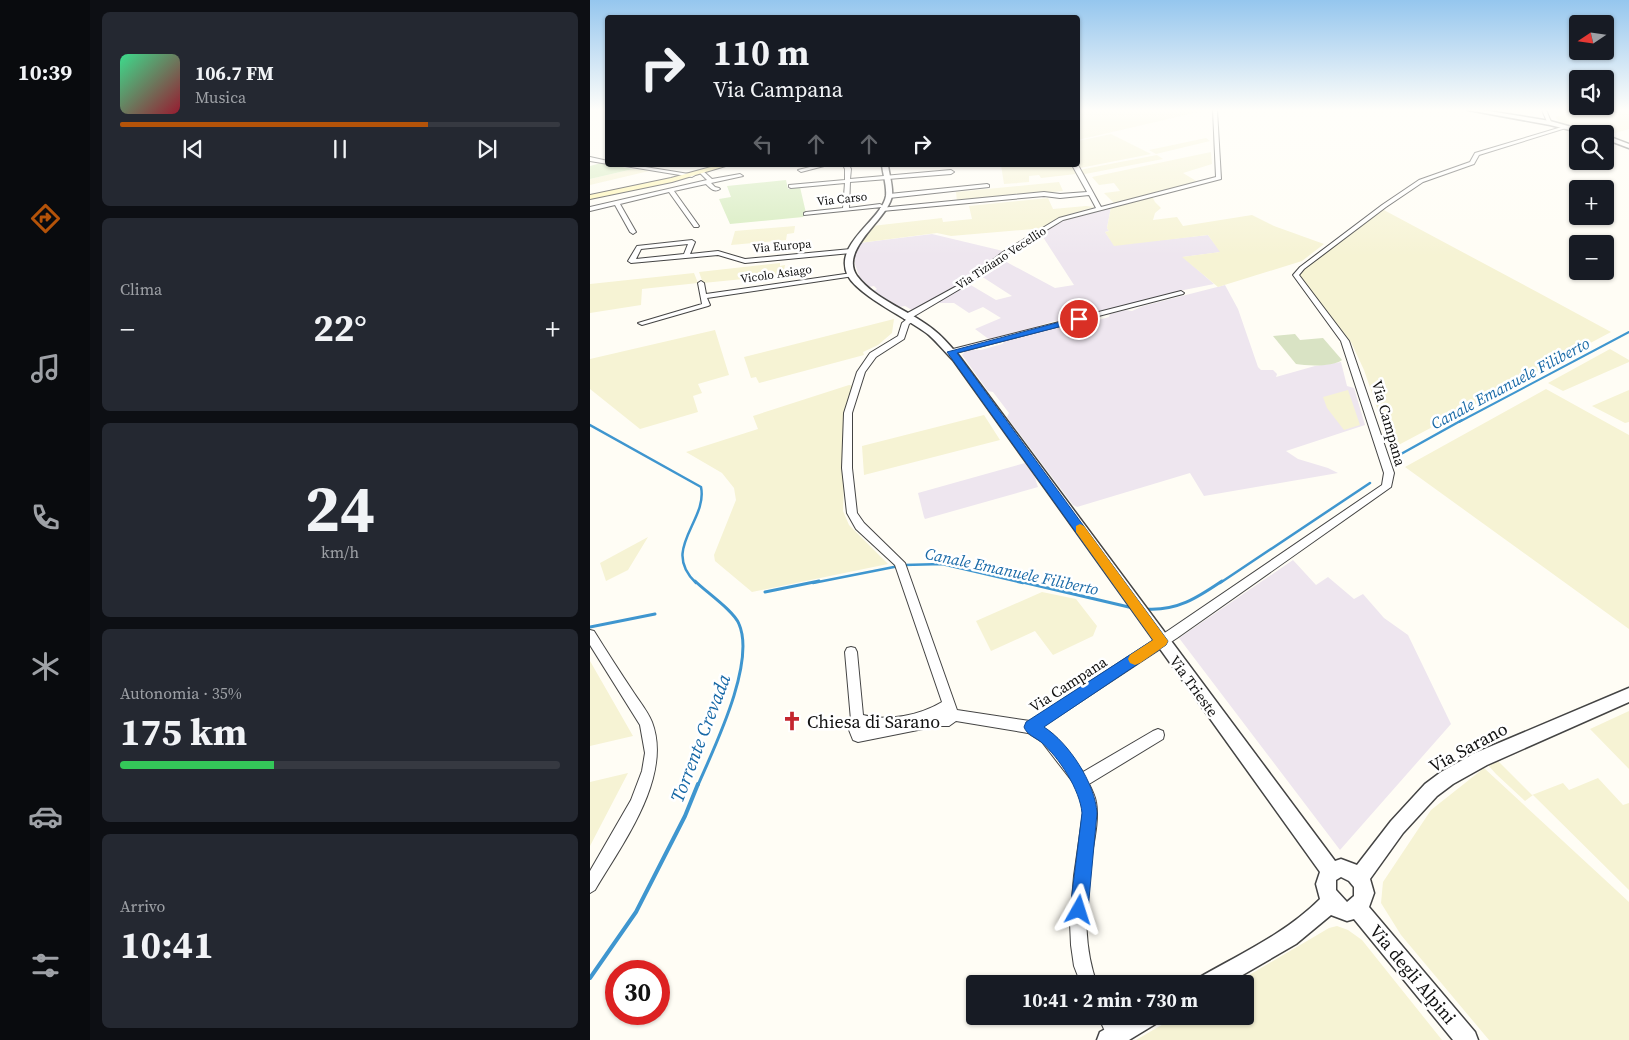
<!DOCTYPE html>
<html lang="it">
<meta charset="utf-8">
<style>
:root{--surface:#171b24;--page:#242831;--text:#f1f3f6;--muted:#9ea1a6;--line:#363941;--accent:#b45309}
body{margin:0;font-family:"Source Serif 4",serif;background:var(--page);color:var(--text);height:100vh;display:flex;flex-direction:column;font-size:19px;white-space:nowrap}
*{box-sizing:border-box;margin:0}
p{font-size:16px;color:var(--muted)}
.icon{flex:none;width:28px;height:28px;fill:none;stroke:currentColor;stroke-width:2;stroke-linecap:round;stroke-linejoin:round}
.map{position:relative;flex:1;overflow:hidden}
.details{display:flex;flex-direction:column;gap:12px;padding:12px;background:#0d0f14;width:500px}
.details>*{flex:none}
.hud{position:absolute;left:15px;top:15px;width:475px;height:152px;border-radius:5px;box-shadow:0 1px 4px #0004;background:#171b24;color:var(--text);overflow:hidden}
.needle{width:32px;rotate:257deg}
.controls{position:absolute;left:979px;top:15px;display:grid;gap:10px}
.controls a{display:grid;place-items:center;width:45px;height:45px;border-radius:5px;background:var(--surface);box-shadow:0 1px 4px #0004;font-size:25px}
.speed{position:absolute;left:15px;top:960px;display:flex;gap:10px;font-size:25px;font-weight:700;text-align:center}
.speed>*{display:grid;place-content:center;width:65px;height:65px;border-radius:50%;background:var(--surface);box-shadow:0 1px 4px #0004;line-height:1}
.speed .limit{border:8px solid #d22;background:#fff;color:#111}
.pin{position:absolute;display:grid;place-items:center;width:42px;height:42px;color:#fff;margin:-21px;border:2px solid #fff;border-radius:50%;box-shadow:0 1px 5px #0007}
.me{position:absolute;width:55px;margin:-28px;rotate:6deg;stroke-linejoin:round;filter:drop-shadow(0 0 4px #0008)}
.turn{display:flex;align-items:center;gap:18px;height:105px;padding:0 25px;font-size:22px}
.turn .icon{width:65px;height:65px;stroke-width:2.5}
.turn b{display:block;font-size:35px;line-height:42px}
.lanes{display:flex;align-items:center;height:48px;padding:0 25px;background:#0003;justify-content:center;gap:25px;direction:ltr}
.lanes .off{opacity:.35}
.big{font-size:38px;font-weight:700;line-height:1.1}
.details .card{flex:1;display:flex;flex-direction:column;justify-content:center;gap:8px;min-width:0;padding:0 18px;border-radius:8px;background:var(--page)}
.details .dial{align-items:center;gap:0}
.dial b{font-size:65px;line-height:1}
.song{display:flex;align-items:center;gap:15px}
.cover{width:60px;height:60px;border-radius:8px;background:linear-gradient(135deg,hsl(150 70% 55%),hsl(350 70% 35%))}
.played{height:5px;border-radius:2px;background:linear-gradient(90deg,var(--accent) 70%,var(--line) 70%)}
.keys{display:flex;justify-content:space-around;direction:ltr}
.heat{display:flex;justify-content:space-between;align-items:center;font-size:28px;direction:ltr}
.charge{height:8px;border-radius:4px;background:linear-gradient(90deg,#34c759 35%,var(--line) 0)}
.trip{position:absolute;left:376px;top:975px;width:288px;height:50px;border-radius:5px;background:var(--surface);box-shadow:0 1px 4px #0004;font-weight:700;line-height:50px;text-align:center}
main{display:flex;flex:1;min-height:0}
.tabs{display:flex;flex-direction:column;width:90px;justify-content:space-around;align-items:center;background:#090b0e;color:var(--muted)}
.tabs .icon{width:35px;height:35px}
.tabs .current{color:var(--accent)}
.tabs b{font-size:22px;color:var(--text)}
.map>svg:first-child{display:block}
.industrial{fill:#eee6ef}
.farmland{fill:#f6f3d4}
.green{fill:#d5ebbd}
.cemetery{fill:#d9e3c4}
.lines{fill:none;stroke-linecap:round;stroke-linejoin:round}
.stream-far3{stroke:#3f96cf;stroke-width:2}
.stream-far2{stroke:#3f96cf;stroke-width:2.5}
.stream-far1{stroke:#3f96cf;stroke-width:3}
.stream{stroke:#3f96cf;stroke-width:4}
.minor-casing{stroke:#444;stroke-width:2}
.tertiary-casing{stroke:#444;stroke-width:3}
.secondary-casing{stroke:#333;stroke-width:2}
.minor{fill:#fff;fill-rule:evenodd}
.tertiary{fill:#fff;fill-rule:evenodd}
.secondary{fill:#fff6b0;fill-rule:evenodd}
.route{fill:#1a73e8;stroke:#114b97}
.slow{fill:#f59e0b}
.labels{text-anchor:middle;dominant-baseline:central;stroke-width:5;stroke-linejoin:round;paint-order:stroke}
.far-street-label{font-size:12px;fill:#111;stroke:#fff}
.street-label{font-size:15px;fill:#111;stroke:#fff}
.water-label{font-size:16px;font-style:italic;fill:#1768a6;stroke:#fff}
.near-poi-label{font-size:18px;fill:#111;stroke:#fff;text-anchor:start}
.near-street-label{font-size:18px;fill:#111;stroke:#fff}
.near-water-label{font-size:19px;font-style:italic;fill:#1768a6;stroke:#fff}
</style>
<main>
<nav class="tabs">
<b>10:39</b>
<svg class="icon current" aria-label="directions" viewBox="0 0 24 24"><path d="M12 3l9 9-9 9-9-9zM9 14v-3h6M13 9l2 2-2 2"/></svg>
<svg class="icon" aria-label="music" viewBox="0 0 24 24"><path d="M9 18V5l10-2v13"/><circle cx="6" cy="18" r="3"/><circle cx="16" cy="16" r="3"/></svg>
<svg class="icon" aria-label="phone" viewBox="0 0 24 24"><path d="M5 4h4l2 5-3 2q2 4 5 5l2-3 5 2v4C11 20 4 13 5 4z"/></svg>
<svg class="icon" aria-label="climate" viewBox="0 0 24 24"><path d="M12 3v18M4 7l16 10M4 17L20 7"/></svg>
<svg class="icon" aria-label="car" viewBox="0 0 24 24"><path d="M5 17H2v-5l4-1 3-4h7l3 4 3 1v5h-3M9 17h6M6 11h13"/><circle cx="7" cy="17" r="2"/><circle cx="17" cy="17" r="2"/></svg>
<svg class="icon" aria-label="filters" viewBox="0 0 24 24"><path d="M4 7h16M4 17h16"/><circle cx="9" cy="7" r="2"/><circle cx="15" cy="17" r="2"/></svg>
</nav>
<section class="details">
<div class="card">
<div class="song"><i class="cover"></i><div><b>106.7 FM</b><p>Musica</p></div></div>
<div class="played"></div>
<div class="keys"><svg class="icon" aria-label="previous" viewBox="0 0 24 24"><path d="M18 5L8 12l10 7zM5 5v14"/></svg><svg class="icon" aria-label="pause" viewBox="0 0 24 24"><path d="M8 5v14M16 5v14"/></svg><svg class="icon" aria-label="next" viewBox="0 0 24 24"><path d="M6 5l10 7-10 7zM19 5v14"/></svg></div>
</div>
<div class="card"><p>Clima</p>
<div class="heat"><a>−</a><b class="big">22°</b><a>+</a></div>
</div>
<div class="card dial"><b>24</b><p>km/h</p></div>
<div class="card"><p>Autonomia · 35%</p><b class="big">175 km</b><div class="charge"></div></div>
<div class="card"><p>Arrivo</p><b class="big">10:41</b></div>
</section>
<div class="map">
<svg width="1039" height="1040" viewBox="0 0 1039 1040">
<rect width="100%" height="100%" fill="#fffdf5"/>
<path class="industrial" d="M 521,207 L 517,228 L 519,231 L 515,232 L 524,245 L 618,235 L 631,252 L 593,257 L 624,284 L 589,291 L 472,322 L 465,321 L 448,326 L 450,327 L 400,340 L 385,329 L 411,318 L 393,307 L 379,313 L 364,303 L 349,303 L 353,296 L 379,284 L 406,300 L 422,296 L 391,276 L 411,259 L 465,288 L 484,285 L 451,234 L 473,219 Z
M 342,234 L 413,251 L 380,278 L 322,310 L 315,306 L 309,307 L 284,291 L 287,289 L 284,286 L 278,287 L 269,276 L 265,264 L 265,253 L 269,243 Z
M 635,285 L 648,309 L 668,367 L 671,370 L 683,370 L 687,374 L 686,377 L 725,366 L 751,362 L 757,386 L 764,388 L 775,425 L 696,451 L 708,459 L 738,468 L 748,473 L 614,496 L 600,473 L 487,507 L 483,505 L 417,417 L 419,413 L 403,392 L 398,391 L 372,355 L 376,350 L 391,350 L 412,344 L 415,341 L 489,322 L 505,321 L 519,317 L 520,314 L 535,310 L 542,311 L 553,306 Z
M 435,463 L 444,475 L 448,487 L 335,519 L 334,517 L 328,493 Z
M 703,560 L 726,585 L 738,577 L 764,599 L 773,594 L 794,618 L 818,635 L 861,724 L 750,850 L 589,638 Z"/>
<path class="farmland" d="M 488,110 L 617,110 L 488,140 Z
M 1013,110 L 1025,110 L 1039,114 L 1039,129 L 1018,135 L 970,123 L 965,117 L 989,112 L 996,114 Z
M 521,134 L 561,154 L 490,168 L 488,141 Z
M 616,138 L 620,141 L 566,154 L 559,150 Z
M 621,152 L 622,164 L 593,173 L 608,182 L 524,203 L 514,193 L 530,191 L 524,183 L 509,185 L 502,177 Z
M 567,155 L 573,159 L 490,175 L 491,170 L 494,169 Z
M 411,165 L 482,165 L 486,174 L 451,178 L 449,175 L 439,176 L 439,182 L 414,184 Z
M 43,169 L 59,171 L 0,185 L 0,179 Z
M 469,182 L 473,191 L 367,201 L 366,192 Z
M 562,196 L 565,202 L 571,208 L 565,213 L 563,220 L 587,217 L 593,226 L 662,215 L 684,226 L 734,244 L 712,261 L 628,287 L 592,257 L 630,252 L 618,235 L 524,246 L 515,232 L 519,231 L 517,228 L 521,207 Z
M 458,198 L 463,209 L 496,206 L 504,207 L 477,215 L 455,228 L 361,236 L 347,233 L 269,243 L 282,226 L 352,218 L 353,222 L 382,219 L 379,206 Z
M 792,209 L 949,293 L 1021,332 L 801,449 L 774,370 L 761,342 L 708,274 Z
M 205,226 L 204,233 L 197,234 L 196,240 L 141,245 L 145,231 Z
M 190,263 L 190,266 L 195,265 L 193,275 L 113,283 L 109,272 Z
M 104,273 L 108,283 L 52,289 L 51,305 L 0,313 L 0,284 Z
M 304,319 L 302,333 L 288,345 L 273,352 L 274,355 L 169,383 L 166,377 L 161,378 L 154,357 Z
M 125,330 L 139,375 L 108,384 L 112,393 L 103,396 L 108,412 L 50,429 L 0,389 L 0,359 Z
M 1020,349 L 1039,360 L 1039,362 L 973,391 L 958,383 Z
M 259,385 L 264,386 L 256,420 L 253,511 L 259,525 L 298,564 L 162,592 L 125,561 L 124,555 L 146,500 L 144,488 L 132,473 L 96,452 L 168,429 L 163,416 Z
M 956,389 L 1039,435 L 1039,629 L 815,467 Z
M 758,390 L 770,425 L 754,430 L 737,408 L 733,397 Z
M 1039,390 L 1039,422 L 1035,423 L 1002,406 Z
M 394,415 L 410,440 L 274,475 L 272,446 Z
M 58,537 L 38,570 L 16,581 L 10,563 Z
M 452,592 L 486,599 L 507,626 L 503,636 L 463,655 L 445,631 L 401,651 L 386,621 Z
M 0,661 L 43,736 L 0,746 Z
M 1039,711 L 1039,769 L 1000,729 Z
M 906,759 L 942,795 L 973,783 L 979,790 L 1008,778 L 1033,805 L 1039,803 L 1039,890 L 943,795 L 935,801 L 906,774 L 898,765 Z
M 894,768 L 1039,902 L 1039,1040 L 899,1040 L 811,935 L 791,903 L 793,882 L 841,810 Z
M 38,773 L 0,846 L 0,782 Z
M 747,926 L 758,930 L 772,940 L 852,1040 L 546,1040 L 587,1016 L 655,1016 L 655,984 L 644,984 L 739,928 Z"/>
<path class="green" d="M 11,163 L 43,169 L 0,179 L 0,166 Z
M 196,180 L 198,189 L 210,187 L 216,213 L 213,217 L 140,224 L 129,199 L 141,197 L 137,186 Z"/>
<path class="cemetery" d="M 705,334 L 710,340 L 733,338 L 752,360 C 743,367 717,366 706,364 L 683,336 Z"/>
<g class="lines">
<path class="stream-far3" d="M 869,422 L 1039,332"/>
<path class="stream-far2" d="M 0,425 L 111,487 C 118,521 70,549 106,583
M 811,454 L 872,420
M 314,565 L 352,564 L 433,583
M 223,583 L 309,566
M 630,583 L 780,483"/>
<path class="stream-far1" d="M 105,581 C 116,592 144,611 149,624 C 166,663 124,748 108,785
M 428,581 L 543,608
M 175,592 L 229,581
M 556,609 C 587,611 607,598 632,581
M 0,627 L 65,614"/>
<path class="stream" d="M 0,978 L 46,912 L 95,816 L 108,784"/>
<defs>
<path id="minor" d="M 623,110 L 627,110 L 631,179 L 473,220 L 417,254 L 380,283 L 321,318 L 325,320 L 319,324 L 314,339 L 286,357 L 275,372 L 262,413 L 262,468 L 267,513 L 274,523 L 315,563 L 367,710 L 440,721 L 579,630 L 792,485 L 794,473 L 751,341 L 703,275 L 710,267 L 792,205 L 829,180 L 880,162 L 885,153 L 975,126 L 979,127 L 889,155 L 884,164 L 833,182 L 796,207 L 714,269 L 709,275 L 759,341 L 804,473 L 801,487 L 587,638 L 452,727 L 462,734 L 493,772 L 563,731 L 568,729 L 573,731 L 574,735 L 573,739 L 499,784 C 502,790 505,796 506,802 C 510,823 501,852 499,874 C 495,912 494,948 507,984 L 491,984 L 484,966 L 481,945 L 480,923 L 484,876 L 493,813 L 492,800 L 486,786 L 452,742 L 438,733 L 366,721 L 359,726 L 348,726 L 268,742 L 263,740 L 259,730 L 261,720 L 255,652 L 257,648 L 261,647 L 265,648 L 267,652 L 273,715 C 298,722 330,715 352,702 L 305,565 L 266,529 L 257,513 L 252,468 L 254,413 L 267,372 L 280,353 L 308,336 L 312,323 L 317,319 L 314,319 L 314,315 L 376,281 L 413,252 L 469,218 L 506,208 L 499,195 L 470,198 L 454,196 L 292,211 L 290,210 L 290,208 L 454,192 L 470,194 L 497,192 L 482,165 L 488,165 L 511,207 L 626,177 Z
M 952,110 L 956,110 L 962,124 L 958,124 Z
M 0,157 L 18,161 L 18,164 L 0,161 Z
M 29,165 L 43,165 L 105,175 L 102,177 Z
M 228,165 L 238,165 L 211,172 L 208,170 Z
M 253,165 L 259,165 L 261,169 L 260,179 L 361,170 L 364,172 L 361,174 L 260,182 L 259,208 L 290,204 L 293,206 L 292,207 L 214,215 L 214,213 L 216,212 L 253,208 L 255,183 L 201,188 L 199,187 L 199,185 L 255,180 L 255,169 Z
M 112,170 L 122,179 L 150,174 L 153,176 L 121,183 L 125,187 L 129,188 L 130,189 C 124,193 120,188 116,184 L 84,191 L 109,226 L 108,227 L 104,227 L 79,192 L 30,204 L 46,232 L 43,234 L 40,232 L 25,205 L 0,211 L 0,207 L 117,180 L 109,172 Z
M 397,184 L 399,185 L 399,187 L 299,198 L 296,196 L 299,194 Z
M 102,240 L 105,242 L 100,254 L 128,251 L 155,259 L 261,249 L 264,251 L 261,253 L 155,263 L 128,255 L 41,263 L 38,261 L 47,246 ZM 98,244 L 94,254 L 46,259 L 51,249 Z
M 262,273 L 264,274 L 264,276 L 117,298 L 120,305 L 118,306 L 52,325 L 48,323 L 112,304 L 108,283 L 111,281 L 114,283 L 116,294 Z
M 591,291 L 594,293 L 593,294 L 362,354 L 358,352 L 359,350 Z
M 0,630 L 4,631 C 17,652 30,672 44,693 C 50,702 58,712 62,722 C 83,777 32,844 5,890 L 0,893 L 0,871 L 41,800 L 52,771 L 55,753 L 50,725 L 0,645 Z
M 508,1016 L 525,1016 L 535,1036 L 533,1040 L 519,1040 Z"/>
<path id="tertiary" d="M 878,110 L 892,110 L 960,121 L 1007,134 L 996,134 L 960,125 Z
M 1015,135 L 1039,144 L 1039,148 L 1015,139 Z
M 292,165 L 298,165 C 299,174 303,186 302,195 C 300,218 248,249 267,276 C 286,301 322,311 345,331 C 354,338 362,348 369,356 L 745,861 L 751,859 L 767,865 L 801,821 L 835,784 L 851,772 L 885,753 L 1039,688 L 1039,702 L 897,765 L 863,784 L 847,796 L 813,833 L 780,879 L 784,893 L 779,907 L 885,1032 L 888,1040 L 863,1040 L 764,919 L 757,921 L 741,915 L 706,944 L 637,984 L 607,984 L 610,977 C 652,953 696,933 730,899 L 726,884 L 730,872 L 363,360 C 355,352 347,342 339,335 C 319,319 270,297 258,276 C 242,244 292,220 296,196 C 297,186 293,174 292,165 ZM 751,877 L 759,881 L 764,887 L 764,896 L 757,902 L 746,890 L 746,880 Z
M 539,1016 L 570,1016 L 567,1023 L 539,1040 L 507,1040 L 510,1032 Z"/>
<path id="secondary" d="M 128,165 L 139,165 L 82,182 L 0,199 L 0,195 L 81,178 Z"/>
</defs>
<use href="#minor" class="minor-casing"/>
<use href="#tertiary" class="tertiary-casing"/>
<use href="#secondary" class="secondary-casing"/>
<use href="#minor" class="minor"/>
<use href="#tertiary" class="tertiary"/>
<use href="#secondary" class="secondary"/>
</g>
<linearGradient id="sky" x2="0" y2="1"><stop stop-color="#95c6ee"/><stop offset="0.43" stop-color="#fffefa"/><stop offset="1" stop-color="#fffefa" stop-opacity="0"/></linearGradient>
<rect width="1039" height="256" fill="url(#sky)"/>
<path class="route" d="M 489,317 L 492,318 L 492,321 L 367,353 L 578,641 L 576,645 L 454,727 C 479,743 505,783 507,813 L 498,910 L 495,916 L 489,919 L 483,916 L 480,910 L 492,813 C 490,790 469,757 451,742 C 445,737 437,735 434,727 L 436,722 L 563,640 L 357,352 Z"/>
<path class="slow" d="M 490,524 L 494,526 L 578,641 L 576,645 L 550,663 L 545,665 L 540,663 L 538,659 L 540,655 L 563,640 L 486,532 L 486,526 Z"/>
<defs>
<symbol id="church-bare" viewBox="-9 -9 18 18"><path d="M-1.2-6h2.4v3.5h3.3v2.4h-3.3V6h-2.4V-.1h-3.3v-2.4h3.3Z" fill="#c4262e" stroke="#fff" stroke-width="2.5" paint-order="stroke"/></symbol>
</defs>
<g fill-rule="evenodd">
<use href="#church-bare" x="188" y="707" width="28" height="28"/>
</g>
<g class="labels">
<g class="far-street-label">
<text transform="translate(252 199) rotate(-6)">Via Carso</text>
<text transform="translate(192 246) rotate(-5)">Via Europa</text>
<text transform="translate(411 258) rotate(-33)">Via Tiziano Vecellio</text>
<text transform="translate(186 274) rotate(-8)">Vicolo Asiago</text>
</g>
<g class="street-label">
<text transform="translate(799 423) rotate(74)">Via Campana</text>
<text transform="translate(478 684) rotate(-33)">Via Campana</text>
<text transform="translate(604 686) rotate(54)">Via Trieste</text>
</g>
<g class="water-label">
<text transform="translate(920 383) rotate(-28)">Canale Emanuele Filiberto</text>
<text transform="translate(422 571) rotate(12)">Canale Emanuele Filiberto</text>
</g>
<g class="near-poi-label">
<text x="217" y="721">Chiesa di Sarano</text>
</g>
<g class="near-street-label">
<text transform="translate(878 747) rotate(-28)">Via Sarano</text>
<text transform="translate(823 974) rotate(50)">Via degli Alpini</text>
</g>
<g class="near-water-label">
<text transform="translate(110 738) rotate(-69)">Torrente Crevada</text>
</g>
</g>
</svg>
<div class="controls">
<a><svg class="needle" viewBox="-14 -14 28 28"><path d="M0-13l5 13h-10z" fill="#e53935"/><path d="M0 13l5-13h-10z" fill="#9ea1a6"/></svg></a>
<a><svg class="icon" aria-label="sound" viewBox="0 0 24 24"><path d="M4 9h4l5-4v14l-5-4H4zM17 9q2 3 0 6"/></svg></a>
<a><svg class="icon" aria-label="search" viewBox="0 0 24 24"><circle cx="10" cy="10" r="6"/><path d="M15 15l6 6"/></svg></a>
<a>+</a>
<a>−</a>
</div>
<div class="speed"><div class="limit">30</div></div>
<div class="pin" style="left:489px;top:319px;background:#d93025"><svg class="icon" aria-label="arrive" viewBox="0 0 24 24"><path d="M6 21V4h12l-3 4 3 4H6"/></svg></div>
<svg class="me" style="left:489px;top:910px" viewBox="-20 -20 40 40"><path d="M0-17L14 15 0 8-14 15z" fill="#1a73e8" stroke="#fff" stroke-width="4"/></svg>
<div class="trip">10:41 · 2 min · 730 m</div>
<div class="hud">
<div class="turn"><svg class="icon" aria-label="right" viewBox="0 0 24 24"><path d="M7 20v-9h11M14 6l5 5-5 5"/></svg><div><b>110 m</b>Via Campana</div></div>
<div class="lanes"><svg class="icon off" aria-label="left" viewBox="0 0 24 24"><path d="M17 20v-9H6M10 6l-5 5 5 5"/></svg><svg class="icon off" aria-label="ahead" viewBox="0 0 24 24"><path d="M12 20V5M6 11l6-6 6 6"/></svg><svg class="icon off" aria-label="ahead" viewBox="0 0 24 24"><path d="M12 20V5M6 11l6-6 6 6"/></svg><svg class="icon" aria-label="right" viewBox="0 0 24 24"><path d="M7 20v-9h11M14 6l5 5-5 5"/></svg></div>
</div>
</div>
</main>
